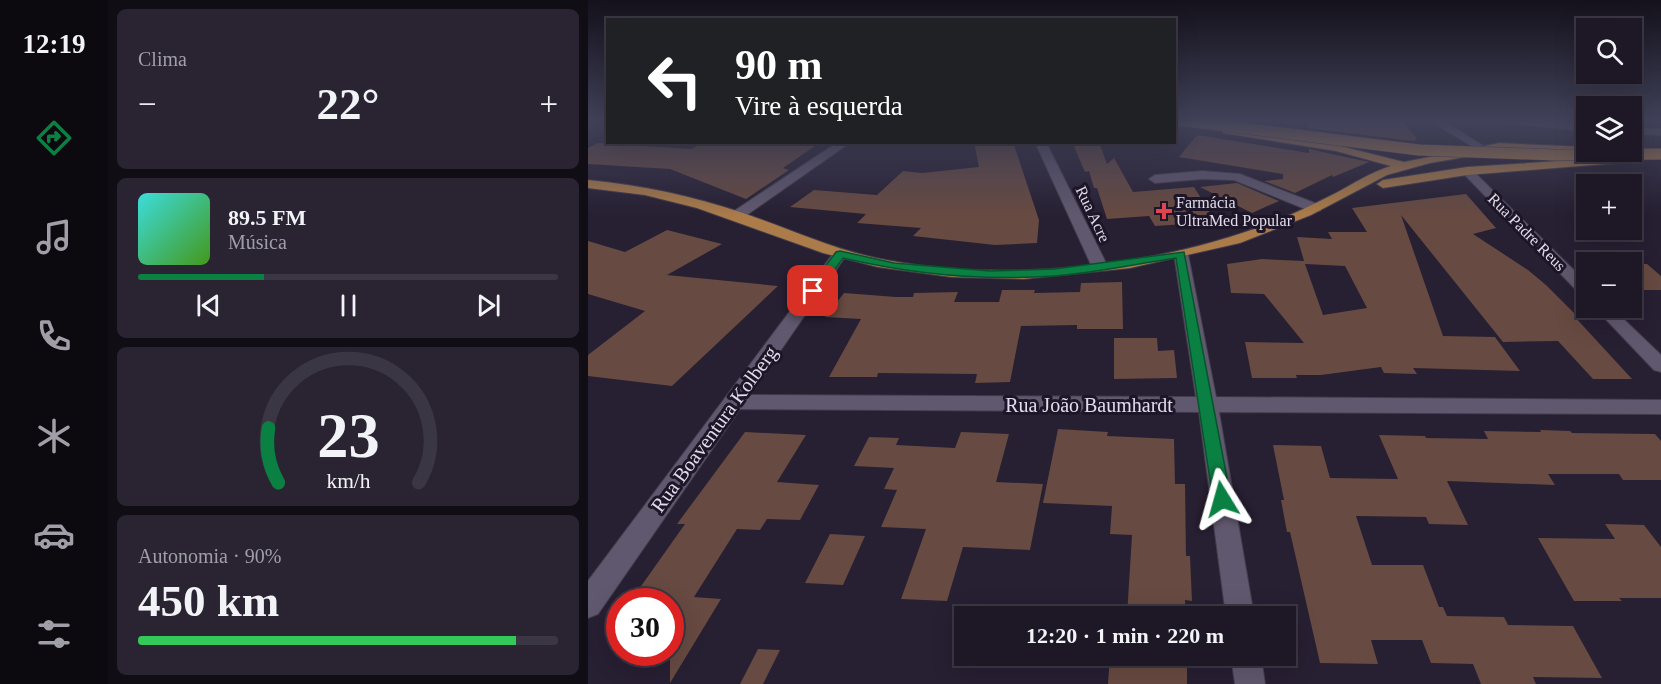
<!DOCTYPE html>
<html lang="pt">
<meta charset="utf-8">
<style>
:root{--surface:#1d1726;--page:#2a2432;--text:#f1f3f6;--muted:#a09fa7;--line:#3b3643;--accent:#0b8043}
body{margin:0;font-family:Georgia,serif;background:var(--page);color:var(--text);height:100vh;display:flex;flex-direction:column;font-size:22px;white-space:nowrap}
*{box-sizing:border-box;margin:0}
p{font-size:20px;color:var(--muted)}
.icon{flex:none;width:33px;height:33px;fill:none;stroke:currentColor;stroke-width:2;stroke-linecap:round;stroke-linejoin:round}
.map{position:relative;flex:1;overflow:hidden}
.drawer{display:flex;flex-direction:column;gap:9px;padding:9px;background:#100d15;width:480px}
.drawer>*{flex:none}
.banner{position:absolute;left:18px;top:18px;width:570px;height:126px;border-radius:0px;box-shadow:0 6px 24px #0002,0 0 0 2px var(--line);background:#202124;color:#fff;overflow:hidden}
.fabs{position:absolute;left:988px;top:18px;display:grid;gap:12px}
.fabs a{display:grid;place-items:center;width:66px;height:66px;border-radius:0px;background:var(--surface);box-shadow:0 6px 24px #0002,0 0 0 2px var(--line);font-size:30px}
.speed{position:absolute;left:18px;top:588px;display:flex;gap:12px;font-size:30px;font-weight:700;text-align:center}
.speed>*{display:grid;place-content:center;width:78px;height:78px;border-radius:50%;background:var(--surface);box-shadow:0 6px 24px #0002,0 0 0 2px var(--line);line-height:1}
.speed .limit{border:9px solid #d22;background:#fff;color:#111}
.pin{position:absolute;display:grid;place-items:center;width:51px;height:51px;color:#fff;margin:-26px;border-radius:12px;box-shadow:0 3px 9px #0006}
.me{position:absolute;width:66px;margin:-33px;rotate:352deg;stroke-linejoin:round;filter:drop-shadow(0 0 4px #0008)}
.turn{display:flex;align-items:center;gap:21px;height:126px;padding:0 30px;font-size:27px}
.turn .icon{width:78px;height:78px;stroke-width:2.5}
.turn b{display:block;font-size:42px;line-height:51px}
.big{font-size:45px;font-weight:700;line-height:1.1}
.drawer .widget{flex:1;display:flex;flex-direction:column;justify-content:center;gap:9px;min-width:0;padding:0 21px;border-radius:9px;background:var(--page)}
.drawer .dial{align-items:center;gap:0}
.dial svg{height:156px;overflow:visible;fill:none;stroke:var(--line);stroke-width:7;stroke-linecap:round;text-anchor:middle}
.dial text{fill:var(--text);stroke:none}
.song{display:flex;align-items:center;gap:18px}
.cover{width:72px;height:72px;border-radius:9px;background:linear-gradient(135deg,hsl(180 70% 55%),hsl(100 70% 35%))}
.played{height:6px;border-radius:3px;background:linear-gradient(90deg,var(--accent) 30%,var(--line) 30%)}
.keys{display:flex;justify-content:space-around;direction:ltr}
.heat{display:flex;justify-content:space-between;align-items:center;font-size:33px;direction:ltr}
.charge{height:9px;border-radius:4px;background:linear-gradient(90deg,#34c759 90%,var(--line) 0)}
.trip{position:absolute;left:366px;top:606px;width:342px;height:60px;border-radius:0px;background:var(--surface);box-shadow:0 6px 24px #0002,0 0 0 2px var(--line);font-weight:700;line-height:60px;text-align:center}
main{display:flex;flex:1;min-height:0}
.tab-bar{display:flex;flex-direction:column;width:108px;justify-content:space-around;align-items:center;background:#0c090f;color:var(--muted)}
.tab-bar .icon{width:42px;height:42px}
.tab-bar .on{color:var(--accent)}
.tab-bar b{font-size:27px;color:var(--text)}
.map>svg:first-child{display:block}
.building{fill:#674a41;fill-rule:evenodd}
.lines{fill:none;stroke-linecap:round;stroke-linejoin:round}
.minor-casing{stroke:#423c4c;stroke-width:2}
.major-casing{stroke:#423c4c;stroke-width:2}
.minor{fill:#60586e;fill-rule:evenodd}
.major{fill:#ab7b49;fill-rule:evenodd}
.major-bridge-casing{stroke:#423c4c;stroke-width:12;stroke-linecap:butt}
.major-bridge{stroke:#ab7b49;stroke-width:11}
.route{fill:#0b8043;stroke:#07532c;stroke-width:1.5}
.health-dot{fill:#e0444e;stroke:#1d1628;stroke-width:2}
.labels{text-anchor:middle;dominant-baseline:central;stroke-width:6;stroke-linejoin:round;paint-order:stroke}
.far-poi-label{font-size:16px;fill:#e0dce9;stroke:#1d1628;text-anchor:start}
.far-street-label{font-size:16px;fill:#e0dce9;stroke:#1d1628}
.street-label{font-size:20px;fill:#e0dce9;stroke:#1d1628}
</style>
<main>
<nav class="tab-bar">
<b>12:19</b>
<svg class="icon on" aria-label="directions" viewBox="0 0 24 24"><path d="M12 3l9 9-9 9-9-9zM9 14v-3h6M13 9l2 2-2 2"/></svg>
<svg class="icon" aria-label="music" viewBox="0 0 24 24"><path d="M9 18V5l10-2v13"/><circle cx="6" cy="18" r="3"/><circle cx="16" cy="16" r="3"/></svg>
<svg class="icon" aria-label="phone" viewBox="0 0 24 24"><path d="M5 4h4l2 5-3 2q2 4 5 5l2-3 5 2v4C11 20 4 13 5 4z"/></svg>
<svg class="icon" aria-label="climate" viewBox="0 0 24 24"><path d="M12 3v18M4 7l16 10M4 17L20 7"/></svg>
<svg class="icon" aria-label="car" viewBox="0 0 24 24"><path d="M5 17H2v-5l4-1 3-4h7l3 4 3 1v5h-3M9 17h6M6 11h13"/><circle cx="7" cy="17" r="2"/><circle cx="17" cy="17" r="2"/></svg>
<svg class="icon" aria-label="filters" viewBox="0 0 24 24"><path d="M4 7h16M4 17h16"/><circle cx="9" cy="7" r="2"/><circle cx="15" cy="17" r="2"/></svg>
</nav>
<section class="drawer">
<div class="widget"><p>Clima</p>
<div class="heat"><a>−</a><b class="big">22°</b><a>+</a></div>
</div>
<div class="widget">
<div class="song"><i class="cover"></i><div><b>89.5 FM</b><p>Música</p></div></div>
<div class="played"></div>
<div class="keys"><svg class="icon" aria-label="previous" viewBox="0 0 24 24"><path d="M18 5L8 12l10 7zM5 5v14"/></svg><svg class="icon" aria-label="pause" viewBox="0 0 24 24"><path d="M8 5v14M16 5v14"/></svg><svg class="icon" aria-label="next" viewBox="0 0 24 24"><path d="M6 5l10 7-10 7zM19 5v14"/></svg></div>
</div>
<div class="widget dial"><svg viewBox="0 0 100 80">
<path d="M14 69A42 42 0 1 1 86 69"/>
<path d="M14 69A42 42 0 0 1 9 41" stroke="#0b8043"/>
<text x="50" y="56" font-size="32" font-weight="700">23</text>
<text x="50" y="72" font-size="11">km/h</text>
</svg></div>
<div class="widget"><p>Autonomia · 90%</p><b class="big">450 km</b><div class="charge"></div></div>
</section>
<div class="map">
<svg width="1073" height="684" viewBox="0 0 1073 684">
<rect width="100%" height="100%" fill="#271f32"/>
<path class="building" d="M 720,120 L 813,120 L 829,139 L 825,141 L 720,128 Z
M 609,135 L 721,153 L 721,149 L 781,162 L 745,177 L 744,175 L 707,193 L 676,181 L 695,179 L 695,174 L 591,157 Z
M 117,142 L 173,142 L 227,146 L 195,168 L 201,170 L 158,199 L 82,169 L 0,164 L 0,148 L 10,143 L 103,149 Z
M 386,142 L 425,142 L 451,220 L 449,243 L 407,245 L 325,236 L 333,228 L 269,223 L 278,214 L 202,207 L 226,190 L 289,195 L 315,171 L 334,173 L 391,167 Z
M 493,142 L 511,142 L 519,164 L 526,158 L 545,192 L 606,187 L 628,222 L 567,226 L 561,216 L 519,219 L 509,188 L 506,188 L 501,171 L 497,172 L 485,144 Z
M 649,183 L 691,201 L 664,213 L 612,187 Z
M 878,194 L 908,228 L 885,234 L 940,270 L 958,285 L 989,316 L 986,316 L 1044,379 L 1005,379 L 970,341 L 915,342 L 813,215 L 855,336 L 907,337 L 932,371 L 825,368 L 829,374 L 796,373 L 793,367 L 733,375 L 708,375 L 709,378 L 664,378 L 657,342 L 716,343 L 676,294 L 643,293 L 639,264 L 674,259 L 716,261 L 709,237 L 744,239 L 740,232 L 779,232 L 764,208 ZM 717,264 L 757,266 L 779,308 L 735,315 Z
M 79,230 L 134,244 L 79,275 L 190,286 L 84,386 L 0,376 L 0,355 L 57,311 L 0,294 L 0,241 L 37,252 Z
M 1044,264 L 1059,264 L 1073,276 L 1073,290 L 1044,290 Z
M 534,282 L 535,329 L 489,329 L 489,325 L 433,326 L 422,382 L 387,383 L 389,374 L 290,373 L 289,377 L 241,377 L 273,319 L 237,317 L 256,293 L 308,297 L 325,297 L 326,293 L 370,292 L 366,302 L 411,302 L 414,290 L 447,290 L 446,293 L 492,292 L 493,283 Z
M 526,338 L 569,338 L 570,351 L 586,350 L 589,378 L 526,379 Z
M 470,429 L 520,432 L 519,436 L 586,439 L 587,484 L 597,484 L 598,556 L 602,556 L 604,601 L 597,600 L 598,616 L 539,616 L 544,535 L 522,534 L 524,506 L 455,503 Z
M 952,430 L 982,431 L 984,433 L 1067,434 L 1073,441 L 1073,480 L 1035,480 L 1031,474 L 960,474 L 967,485 L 859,481 L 880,525 L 841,524 L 838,517 L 768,516 L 784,565 L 835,565 L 851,607 L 855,607 L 859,616 L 916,617 L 920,625 L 985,626 L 1014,678 L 945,677 L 948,684 L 893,684 L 885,664 L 843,663 L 834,640 L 783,640 L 790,664 L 732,663 L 702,532 L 699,532 L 693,500 L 696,500 L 685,445 L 733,446 L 742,478 L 810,479 L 791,435 L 837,436 L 838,438 L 900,439 L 896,431 L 953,432 Z
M 157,432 L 218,435 L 189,482 L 231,485 L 212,520 L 179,519 L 172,530 L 149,529 L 106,597 L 133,599 L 82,683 L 82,602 L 48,602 L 56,589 L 51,589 L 97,524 L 89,524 Z
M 373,432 L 421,434 L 408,482 L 455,484 L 442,550 L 375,547 L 359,601 L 313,599 L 338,529 L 293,527 L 309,490 L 296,489 L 306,468 L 266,466 L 281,437 L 311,438 L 308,445 L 367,448 Z
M 1017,524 L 1056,525 L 1073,547 L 1073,598 L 1031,598 L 1034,601 L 986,601 L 950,538 L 1027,539 Z
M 242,534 L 277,536 L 255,585 L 217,583 Z
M 170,649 L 192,650 L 175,684 L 152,684 Z
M 522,656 L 599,656 L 599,684 L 520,684 Z"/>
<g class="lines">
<defs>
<path id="minor" d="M 841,120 L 854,120 L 894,145 L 893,147 L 885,147 Z
M 909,120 L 950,120 L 999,125 L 999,131 L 914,123 Z
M 1044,128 L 1073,129 L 1073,135 L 1044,134 Z
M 250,142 L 263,142 L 153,219 L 143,219 L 141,216 L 143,213 Z
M 447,142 L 458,142 L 520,267 L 517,270 L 507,270 L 504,267 Z
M 879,167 L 883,169 L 999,283 L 999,297 L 993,295 L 875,173 L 873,171 Z
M 614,171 L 652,174 L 732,205 L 734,208 L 732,211 L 722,211 L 646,180 L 614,179 L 567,183 L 561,179 L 567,175 Z
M 252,250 L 259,254 L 162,395 L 608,397 L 586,254 L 593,250 L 600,254 L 628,397 L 1073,400 L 1073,414 L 631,412 L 666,616 L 638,616 L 611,412 L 152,409 L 10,614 L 0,618 L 0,581 L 247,251 Z
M 1007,308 L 1024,308 L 1073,355 L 1073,372 L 1066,370 Z
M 643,656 L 673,656 L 677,684 L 647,684 Z"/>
<path id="major" d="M 639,128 L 748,145 L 816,162 L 911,143 L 999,147 L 999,152 L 1003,152 L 999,153 L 919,150 L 842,163 L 799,175 L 723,215 L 652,243 L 542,268 L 435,279 L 364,277 L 290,267 L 235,253 L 109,208 L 57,195 L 0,188 L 0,180 C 53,185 105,196 155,213 C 199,228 242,248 288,258 C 413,284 566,268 685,222 C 706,214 726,204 746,194 C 765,184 783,172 803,166 L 748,151 L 635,133 L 635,129 Z
M 1051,156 L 1055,157 L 1055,161 L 879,175 L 795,188 L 789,184 L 795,180 L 879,167 Z"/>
</defs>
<use href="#minor" class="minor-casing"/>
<use href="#major" class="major-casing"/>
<use href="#minor" class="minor"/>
<use href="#major" class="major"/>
<defs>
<path id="major-bridge" d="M 590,120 L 831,150 L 967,155 L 1073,154"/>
</defs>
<use href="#major-bridge" class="major-bridge-casing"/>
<use href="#major-bridge" class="major-bridge"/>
</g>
<linearGradient id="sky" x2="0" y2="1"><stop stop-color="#15111c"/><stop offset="0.56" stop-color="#41425a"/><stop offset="1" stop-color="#41425a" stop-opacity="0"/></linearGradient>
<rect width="1073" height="216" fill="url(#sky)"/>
<path class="route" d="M 252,251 L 306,263 L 402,271 L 466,269 L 596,252 L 643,499 L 640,505 L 634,507 L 628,505 L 625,499 L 588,258 C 547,264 506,273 465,276 C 394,281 323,274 255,258 L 229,294 L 221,294 L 221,288 L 248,252 Z"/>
<path class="health-dot" d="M573 202h6v6h6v6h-6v6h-6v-6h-6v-6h6z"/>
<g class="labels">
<g class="far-poi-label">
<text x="588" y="202">Farmácia<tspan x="588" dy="18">UltraMed Popular</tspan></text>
</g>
<g class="far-street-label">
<text transform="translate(505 214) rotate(65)">Rua Acre</text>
<text transform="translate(939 232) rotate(45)">Rua Padre Reus</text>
</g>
<g class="street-label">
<text x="501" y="405">Rua João Baumhardt</text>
<text transform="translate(126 429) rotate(-54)">Rua Boaventura Kolberg</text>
</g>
</g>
</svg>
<div class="fabs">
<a><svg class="icon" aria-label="search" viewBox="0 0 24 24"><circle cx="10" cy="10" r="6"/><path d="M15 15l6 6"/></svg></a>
<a><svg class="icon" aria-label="layers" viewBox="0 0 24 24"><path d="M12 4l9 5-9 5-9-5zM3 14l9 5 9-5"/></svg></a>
<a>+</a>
<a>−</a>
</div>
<div class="speed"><div class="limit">30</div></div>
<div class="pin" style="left:225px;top:291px;background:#d93025"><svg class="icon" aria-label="arrive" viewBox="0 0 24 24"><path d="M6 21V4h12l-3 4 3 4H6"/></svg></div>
<svg class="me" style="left:634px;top:499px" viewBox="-20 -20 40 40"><path d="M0-17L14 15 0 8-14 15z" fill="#0b8043" stroke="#fff" stroke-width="4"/></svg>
<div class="trip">12:20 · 1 min · 220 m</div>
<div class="banner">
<div class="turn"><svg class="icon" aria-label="left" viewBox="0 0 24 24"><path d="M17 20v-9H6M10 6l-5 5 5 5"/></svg><div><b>90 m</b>Vire à esquerda</div></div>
</div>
</div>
</main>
